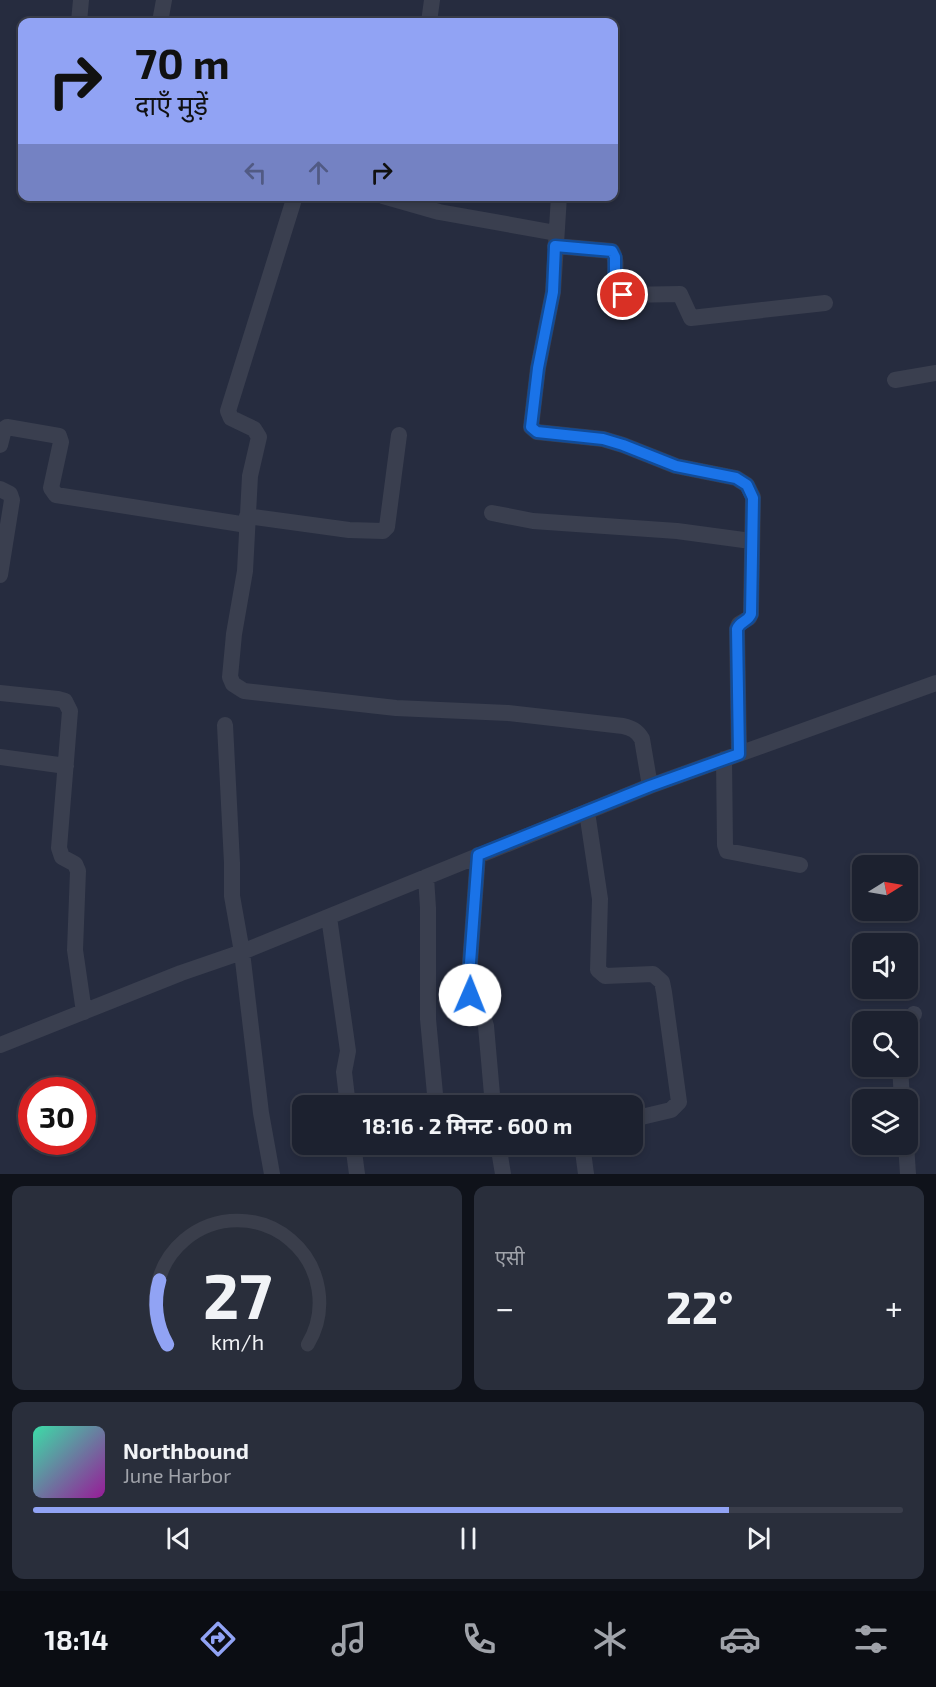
<!DOCTYPE html>
<html lang="hi">
<meta charset="utf-8">
<style>
:root{--surface:#1c212f;--page:#292e3b;--text:#f1f3f6;--muted:#a0a3aa;--line:#3a3e4b;--accent:#91a3f4}
body{margin:0;font-family:"Exo 2","Noto Sans Devanagari",sans-serif;background:var(--page);color:var(--text);height:100vh;display:flex;flex-direction:column;font-size:22px;white-space:nowrap}
*{box-sizing:border-box;margin:0}
p{font-size:20px;color:var(--muted)}
.icon{flex:none;width:33px;height:33px;fill:none;stroke:currentColor;stroke-width:2;stroke-linecap:round;stroke-linejoin:round}
.map{position:relative;height:1174px;overflow:hidden}
.side{display:flex;flex-direction:column;gap:12px;padding:12px;background:#0f121a;flex:1}
.side>*{flex:none}
.banner{position:absolute;left:18px;top:18px;width:600px;height:183px;border-radius:12px;box-shadow:0 3px 9px #0003,0 0 0 2px var(--line);background:#91a3f4;color:#111;overflow:hidden}
.needle{width:39px;rotate:79deg}
.tools{position:absolute;left:852px;top:855px;display:grid;gap:12px}
.tools a{display:grid;place-items:center;width:66px;height:66px;border-radius:12px;background:var(--surface);box-shadow:0 3px 9px #0003,0 0 0 2px var(--line);font-size:30px}
.speed{position:absolute;left:18px;top:1077px;display:flex;gap:12px;font-size:30px;font-weight:700;text-align:center}
.speed>*{display:grid;place-content:center;width:78px;height:78px;border-radius:50%;background:var(--surface);box-shadow:0 3px 9px #0003,0 0 0 2px var(--line);line-height:1}
.speed .limit{border:9px solid #d22;background:#fff;color:#111}
.pin{position:absolute;display:grid;place-items:center;width:51px;height:51px;color:#fff;margin:-26px;border:3px solid #fff;border-radius:50%;box-shadow:0 2px 6px #0007}
.me{position:absolute;width:66px;margin:-33px;rotate:1deg;stroke-linejoin:round;filter:drop-shadow(0 0 4px #0008)}
.turn{display:flex;align-items:center;gap:21px;height:126px;padding:0 18px;font-size:27px}
.turn .icon{width:78px;height:78px;stroke-width:2.5}
.turn b{display:block;font-size:42px;line-height:51px}
.lanes{display:flex;align-items:center;height:57px;padding:0 18px;background:#0003;justify-content:center;gap:30px;direction:ltr}
.lanes .off{opacity:.35}
.big{font-size:45px;font-weight:700;line-height:1.1}
.side .tile{flex:1;display:flex;flex-direction:column;justify-content:center;gap:9px;min-width:0;padding:0 21px;border-radius:12px;background:var(--page)}
.side .dial{align-items:center;gap:0}
.dial svg{height:156px;overflow:visible;fill:none;stroke:var(--line);stroke-width:7;stroke-linecap:round;text-anchor:middle}
.dial text{fill:var(--text);stroke:none}
.song{display:flex;align-items:center;gap:18px}
.cover{width:72px;height:72px;border-radius:9px;background:linear-gradient(135deg,hsl(160 70% 55%),hsl(300 70% 35%))}
.played{height:6px;border-radius:3px;background:linear-gradient(90deg,var(--accent) 80%,var(--line) 80%)}
.keys{display:flex;justify-content:space-around;direction:ltr}
.heat{display:flex;justify-content:space-between;align-items:center;font-size:33px;direction:ltr}
.side .tiles{flex:1;display:grid;gap:12px;grid-template-columns:1fr 1fr}
.tile:last-child{grid-column:span 2}
.trip{position:absolute;left:292px;top:1095px;width:351px;height:60px;border-radius:12px;background:var(--surface);box-shadow:0 3px 9px #0003,0 0 0 2px var(--line);font-weight:700;line-height:60px;text-align:center}
.tab-bar{display:flex;height:96px;justify-content:space-around;align-items:center;background:#0b0d13;color:var(--muted)}
.tab-bar .icon{width:42px;height:42px}
.tab-bar .selected{color:var(--accent)}
.tab-bar b{font-size:27px;color:var(--text)}
.map>svg:first-child{display:block}
.lines{fill:none;stroke-linecap:round;stroke-linejoin:round}
.minor{stroke:#3a3f4f;stroke-width:16}
.route-casing{stroke:#114b97;stroke-width:15}
.route{stroke:#1a73e8;stroke-width:10}
</style>
<div class="map">
<svg width="936" height="1174" viewBox="0 0 936 1174">
<rect width="100%" height="100%" fill="#262c3f"/>
<g class="lines">
<path class="minor" d="M 79,22 L 81,0
M 160,22 L 164,0
M 429,22 L 432,0
M 295,196 L 228,411 L 231,418 L 254,429 L 259,437 L 250,476 L 245,571 L 234,634 L 230,677 L 233,684 L 244,691 L 396,708 L 508,713 L 623,726 C 631,728 637,730 642,739 L 650,786
M 383,196 L 439,212 L 556,233
M 559,196 L 553,292 L 538,368 L 531,427 L 537,432 L 603,439 L 623,445 L 676,466 L 736,478 L 747,485 L 753,497 L 751,614 L 749,618 L 739,624 L 737,629 L 739,754
M 555,246 L 612,251 C 620,263 611,280 617,292 L 623,295 L 680,294 L 691,318 L 825,303
M 895,380 L 936,373
M 0,445 L 4,429 L 7,427 L 59,436 L 61,442 L 51,488 L 56,495 L 247,525
M 0,489 L 10,494 L 12,500 L 0,575
M 492,513 L 533,521 L 677,531 L 751,541
M 247,516 L 349,530 L 383,531 L 387,527 L 399,435
M 0,693 L 58,699 L 65,701 L 70,711 L 59,848 L 62,857 L 75,864 L 78,871 L 75,950 L 84,1012
M 225,725 L 232,863 L 232,896 L 242,952 L 261,1113 L 272,1174
M 0,757 L 66,766
M 724,759 L 725,845 L 727,851 L 800,865
M 587,812 L 600,899 L 598,970 L 605,976 L 653,974 L 662,982 L 664,992 L 679,1102 L 671,1110 L 633,1119
M 478,855 L 468,990 C 472,1004 482,1010 486,1026 L 493,1106
M 426,877 L 428,908 L 428,1019 L 435,1094
M 329,917 L 348,1051 L 344,1072 L 348,1106
M 908,1022 L 914,1014
M 0,1045 L 181,973 L 242,952 L 650,786 L 936,683
M 900,1066 L 902,1100
M 353,1144 L 357,1174
M 498,1144 L 503,1174
M 582,1144 L 586,1174
M 906,1144 L 908,1174"/>
</g>
<g class="lines">
<defs>
<path id="route" d="M 470,995 L 468,990 L 478,855 L 650,786 L 739,754 L 737,629 C 740,621 748,622 751,614 L 753,498 L 747,485 L 736,478 L 676,466 L 623,445 L 603,439 L 537,432 L 531,427 L 538,368 L 553,292 L 555,246 L 612,251 L 615,257 L 615,289 L 623,295"/>
</defs>
<use href="#route" class="route-casing"/>
<use href="#route" class="route"/>
</g>
</svg>
<div class="tools">
<a><svg class="needle" viewBox="-14 -14 28 28"><path d="M0-13l5 13h-10z" fill="#e53935"/><path d="M0 13l5-13h-10z" fill="#a0a3aa"/></svg></a>
<a><svg class="icon" aria-label="sound" viewBox="0 0 24 24"><path d="M4 9h4l5-4v14l-5-4H4zM17 9q2 3 0 6"/></svg></a>
<a><svg class="icon" aria-label="search" viewBox="0 0 24 24"><circle cx="10" cy="10" r="6"/><path d="M15 15l6 6"/></svg></a>
<a><svg class="icon" aria-label="layers" viewBox="0 0 24 24"><path d="M12 4l9 5-9 5-9-5zM3 14l9 5 9-5"/></svg></a>
</div>
<div class="speed"><div class="limit">30</div></div>
<div class="pin" style="left:623px;top:295px;background:#d93025"><svg class="icon" aria-label="arrive" viewBox="0 0 24 24"><path d="M6 21V4h12l-3 4 3 4H6"/></svg></div>
<svg class="me" style="left:470px;top:995px" viewBox="-20 -20 40 40"><circle r="19" fill="#fff"/><path d="M0-13L10 11 0 6-10 11z" fill="#1a73e8"/></svg>
<div class="trip">18:16 · 2 मिनट · 600 m</div>
<div class="banner">
<div class="turn"><svg class="icon" aria-label="right" viewBox="0 0 24 24"><path d="M7 20v-9h11M14 6l5 5-5 5"/></svg><div><b>70 m</b>दाएँ मुड़ें</div></div>
<div class="lanes"><svg class="icon off" aria-label="left" viewBox="0 0 24 24"><path d="M17 20v-9H6M10 6l-5 5 5 5"/></svg><svg class="icon off" aria-label="ahead" viewBox="0 0 24 24"><path d="M12 20V5M6 11l6-6 6 6"/></svg><svg class="icon" aria-label="right" viewBox="0 0 24 24"><path d="M7 20v-9h11M14 6l5 5-5 5"/></svg></div>
</div>
</div>
<section class="side">
<div class="tiles">
<div class="tile dial"><svg viewBox="0 0 100 80">
<path d="M14 69A42 42 0 1 1 86 69"/>
<path d="M14 69A42 42 0 0 1 10 36" stroke="#91a3f4"/>
<text x="50" y="56" font-size="32" font-weight="700">27</text>
<text x="50" y="72" font-size="11">km/h</text>
</svg></div>
<div class="tile"><p>एसी</p>
<div class="heat"><a>−</a><b class="big">22°</b><a>+</a></div>
</div>
<div class="tile">
<div class="song"><i class="cover"></i><div><b>Northbound</b><p>June Harbor</p></div></div>
<div class="played"></div>
<div class="keys"><svg class="icon" aria-label="previous" viewBox="0 0 24 24"><path d="M18 5L8 12l10 7zM5 5v14"/></svg><svg class="icon" aria-label="pause" viewBox="0 0 24 24"><path d="M8 5v14M16 5v14"/></svg><svg class="icon" aria-label="next" viewBox="0 0 24 24"><path d="M6 5l10 7-10 7zM19 5v14"/></svg></div>
</div>
</div>
</section>
<nav class="tab-bar">
<b>18:14</b>
<svg class="icon selected" aria-label="directions" viewBox="0 0 24 24"><path d="M12 3l9 9-9 9-9-9zM9 14v-3h6M13 9l2 2-2 2"/></svg>
<svg class="icon" aria-label="music" viewBox="0 0 24 24"><path d="M9 18V5l10-2v13"/><circle cx="6" cy="18" r="3"/><circle cx="16" cy="16" r="3"/></svg>
<svg class="icon" aria-label="phone" viewBox="0 0 24 24"><path d="M5 4h4l2 5-3 2q2 4 5 5l2-3 5 2v4C11 20 4 13 5 4z"/></svg>
<svg class="icon" aria-label="climate" viewBox="0 0 24 24"><path d="M12 3v18M4 7l16 10M4 17L20 7"/></svg>
<svg class="icon" aria-label="car" viewBox="0 0 24 24"><path d="M5 17H2v-5l4-1 3-4h7l3 4 3 1v5h-3M9 17h6M6 11h13"/><circle cx="7" cy="17" r="2"/><circle cx="17" cy="17" r="2"/></svg>
<svg class="icon" aria-label="filters" viewBox="0 0 24 24"><path d="M4 7h16M4 17h16"/><circle cx="9" cy="7" r="2"/><circle cx="15" cy="17" r="2"/></svg>
</nav>
